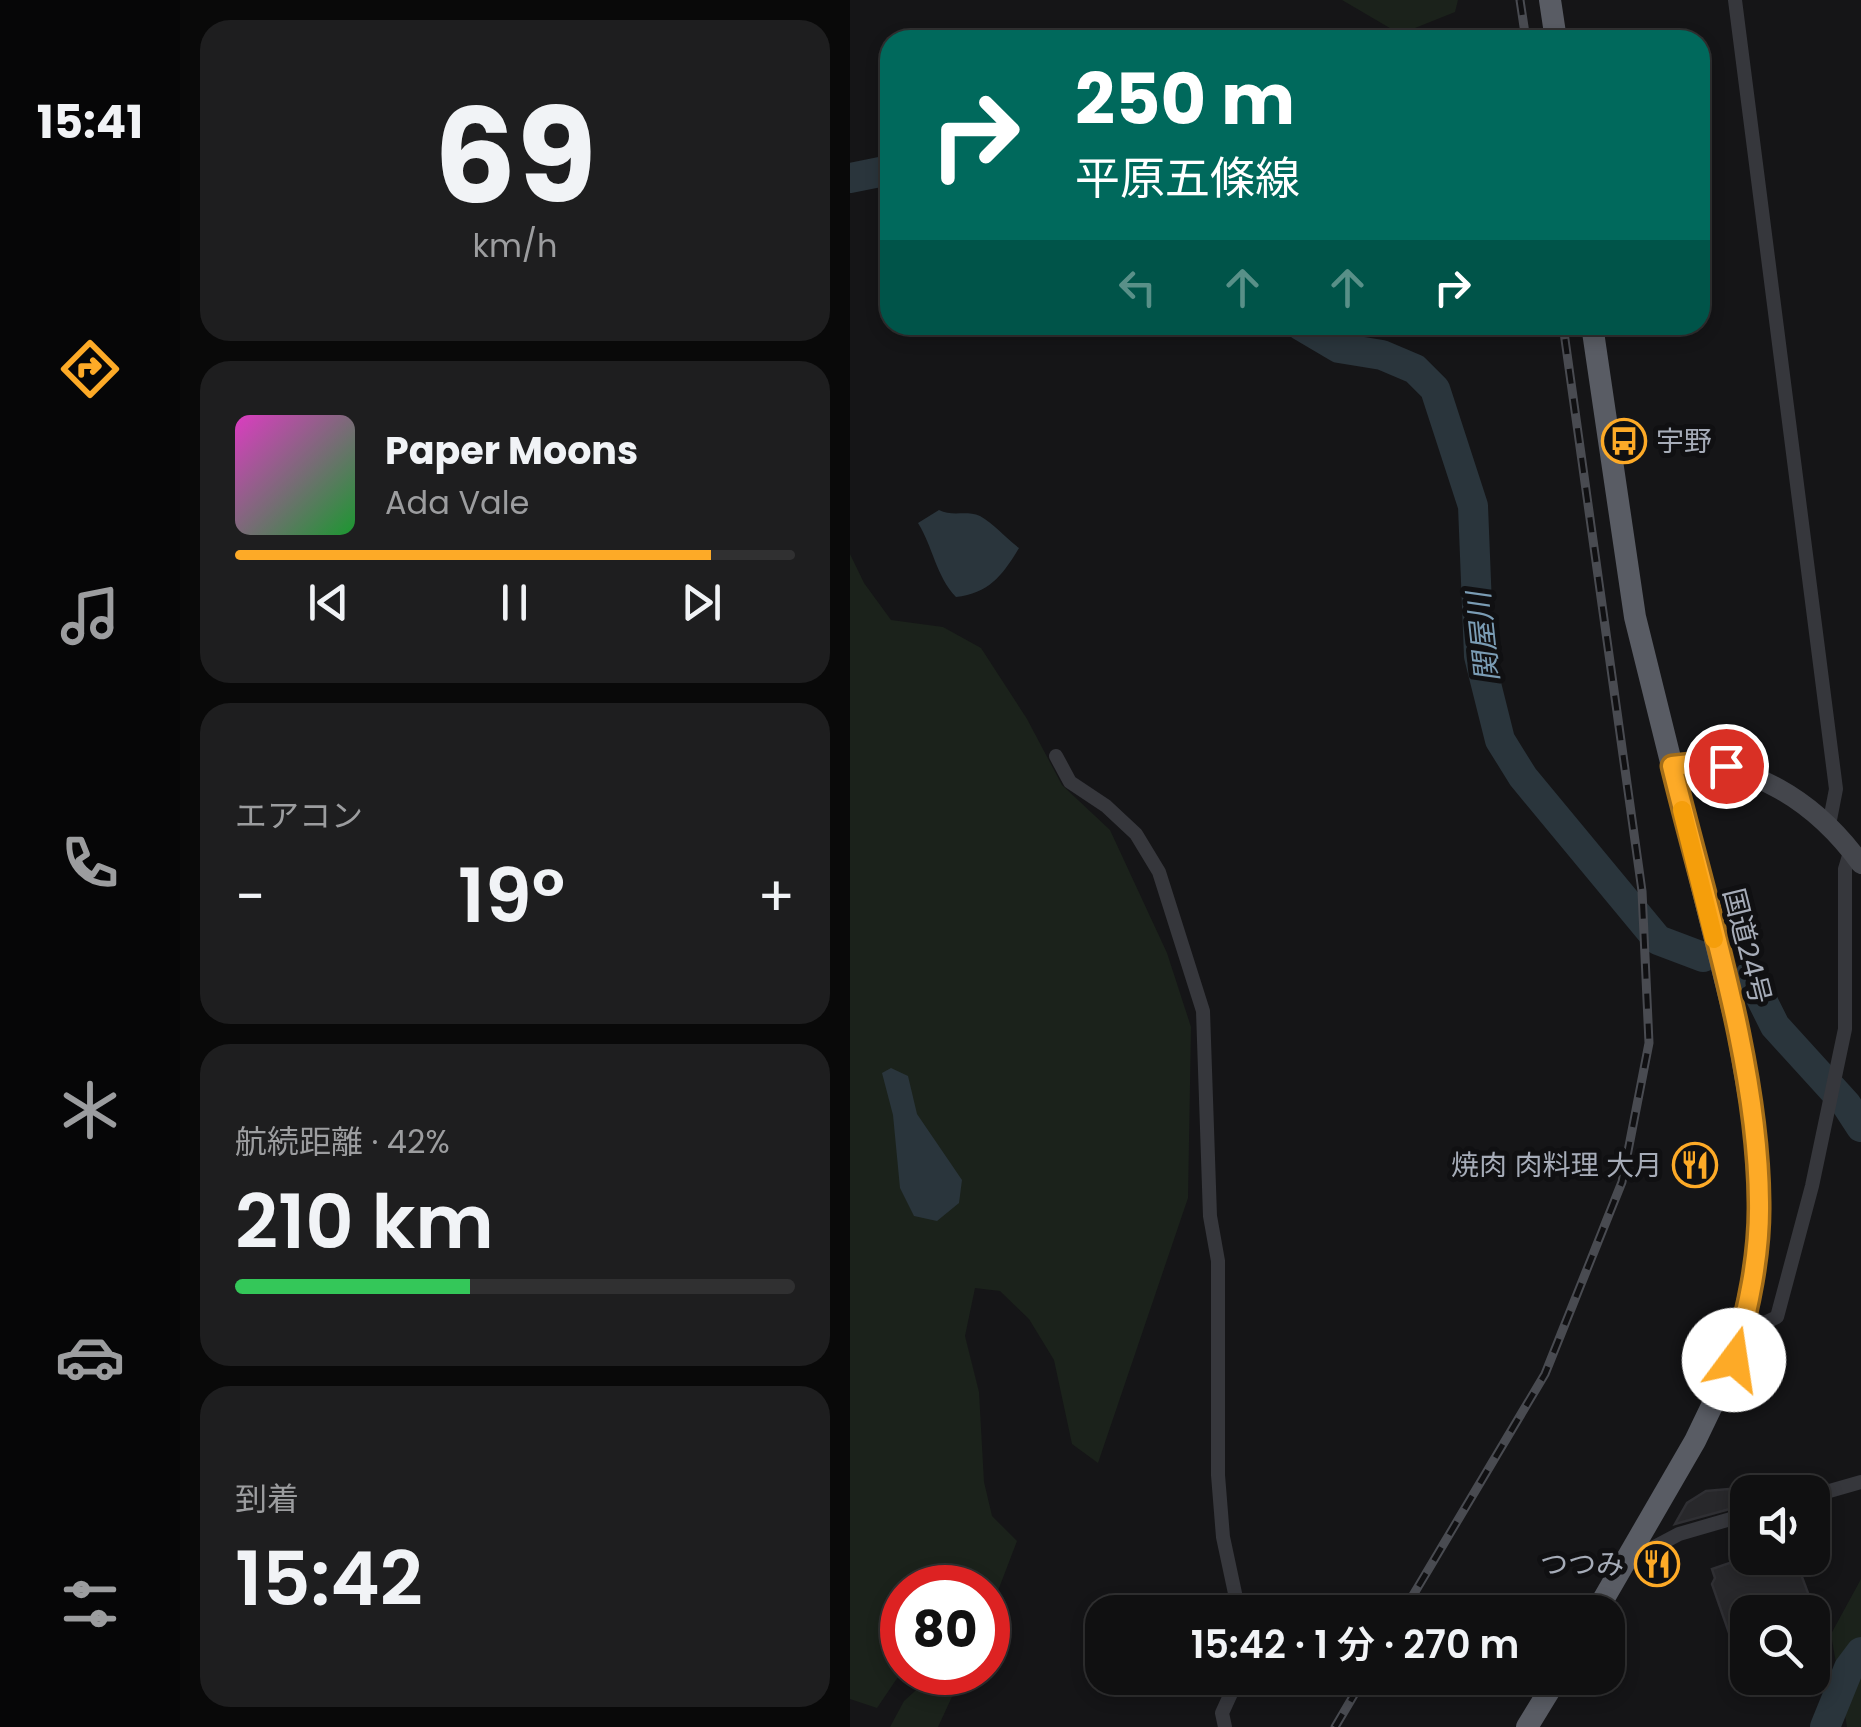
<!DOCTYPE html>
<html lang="ja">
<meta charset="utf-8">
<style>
:root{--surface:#101011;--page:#1e1e1f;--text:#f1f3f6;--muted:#9c9d9f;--line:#303031;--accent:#fdaa27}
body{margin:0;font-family:Poppins,"Noto Sans JP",sans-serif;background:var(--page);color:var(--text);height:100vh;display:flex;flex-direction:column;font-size:38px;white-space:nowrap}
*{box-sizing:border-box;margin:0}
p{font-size:32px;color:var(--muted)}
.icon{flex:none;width:55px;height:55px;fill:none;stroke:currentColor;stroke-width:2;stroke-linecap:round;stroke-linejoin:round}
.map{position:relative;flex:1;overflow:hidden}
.sheet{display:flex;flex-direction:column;gap:20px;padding:20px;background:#090909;width:670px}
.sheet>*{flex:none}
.banner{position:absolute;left:30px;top:30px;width:830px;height:305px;border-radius:30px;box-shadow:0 5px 15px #0003,0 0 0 2px var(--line);background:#00695c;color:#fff;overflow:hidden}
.controls{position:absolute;left:880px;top:1475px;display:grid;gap:20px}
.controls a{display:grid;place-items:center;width:100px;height:100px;border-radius:20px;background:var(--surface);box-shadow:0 5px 15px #0003,0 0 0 2px var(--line);font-size:50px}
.speed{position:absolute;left:30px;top:1565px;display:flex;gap:20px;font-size:50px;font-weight:700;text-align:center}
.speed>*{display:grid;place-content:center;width:130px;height:130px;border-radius:50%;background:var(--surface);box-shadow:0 5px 15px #0003,0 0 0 2px var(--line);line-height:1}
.speed .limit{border:15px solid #d22;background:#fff;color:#111}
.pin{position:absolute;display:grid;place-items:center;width:85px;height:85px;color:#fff;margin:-42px;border:5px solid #fff;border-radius:50%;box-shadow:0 2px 10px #0007}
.me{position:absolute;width:110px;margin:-55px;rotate:14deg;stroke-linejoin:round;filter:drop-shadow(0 0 8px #0008)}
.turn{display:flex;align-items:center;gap:35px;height:210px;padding:0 30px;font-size:45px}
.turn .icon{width:130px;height:130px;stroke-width:2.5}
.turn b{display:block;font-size:70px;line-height:85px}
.lanes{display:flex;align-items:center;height:95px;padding:0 30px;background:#0003;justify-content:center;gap:50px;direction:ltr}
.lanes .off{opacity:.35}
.big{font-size:75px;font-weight:600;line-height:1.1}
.sheet .tile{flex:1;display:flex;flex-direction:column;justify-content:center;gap:15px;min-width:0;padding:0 35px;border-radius:30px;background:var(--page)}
.sheet .dial{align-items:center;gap:0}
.dial b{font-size:130px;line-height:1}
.song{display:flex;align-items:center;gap:30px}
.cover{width:120px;height:120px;border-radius:15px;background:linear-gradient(135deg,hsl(310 70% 55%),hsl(130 70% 35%))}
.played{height:10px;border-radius:5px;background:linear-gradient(90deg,var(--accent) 85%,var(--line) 85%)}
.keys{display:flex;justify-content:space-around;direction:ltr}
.heat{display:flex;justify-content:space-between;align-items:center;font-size:55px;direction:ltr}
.charge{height:15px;border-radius:8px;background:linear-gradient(90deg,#34c759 42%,var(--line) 0)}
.trip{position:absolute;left:235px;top:1595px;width:540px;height:100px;border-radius:30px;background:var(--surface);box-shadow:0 5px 15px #0003,0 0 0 2px var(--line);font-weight:600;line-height:100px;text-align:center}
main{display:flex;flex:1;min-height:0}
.tabs{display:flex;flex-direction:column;width:180px;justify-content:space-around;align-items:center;background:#060607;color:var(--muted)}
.tabs .icon{width:70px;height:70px}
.tabs .active{color:var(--accent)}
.tabs b{font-size:45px;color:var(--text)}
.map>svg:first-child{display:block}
.green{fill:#1b221b}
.water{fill:#2a353c}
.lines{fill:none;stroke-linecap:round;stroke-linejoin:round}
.river{stroke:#2a353c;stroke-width:30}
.building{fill:#28282b;stroke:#2f2f33;stroke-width:2.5}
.minor{stroke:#36373c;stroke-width:14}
.secondary{stroke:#44464c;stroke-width:20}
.trunk{stroke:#595c64;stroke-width:22}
.rail-casing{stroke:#494b51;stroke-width:9}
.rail{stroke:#101012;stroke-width:5;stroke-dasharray:15;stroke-linecap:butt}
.route-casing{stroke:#a46e19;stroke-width:25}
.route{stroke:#fdaa27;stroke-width:18}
.slow{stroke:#f59e0b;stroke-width:18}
.labels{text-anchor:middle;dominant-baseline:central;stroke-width:10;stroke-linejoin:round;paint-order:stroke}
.poi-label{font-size:28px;fill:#a6acb8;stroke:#101012;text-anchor:end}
.street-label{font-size:28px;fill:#a6acb8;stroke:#101012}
.water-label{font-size:30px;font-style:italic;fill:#7b9db5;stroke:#101012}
</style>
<main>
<nav class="tabs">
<b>15:41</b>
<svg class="icon active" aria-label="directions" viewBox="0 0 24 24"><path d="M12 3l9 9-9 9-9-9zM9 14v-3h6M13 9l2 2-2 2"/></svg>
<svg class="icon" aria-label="music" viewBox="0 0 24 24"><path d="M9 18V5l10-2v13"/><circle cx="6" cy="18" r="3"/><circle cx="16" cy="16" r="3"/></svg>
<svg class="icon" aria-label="phone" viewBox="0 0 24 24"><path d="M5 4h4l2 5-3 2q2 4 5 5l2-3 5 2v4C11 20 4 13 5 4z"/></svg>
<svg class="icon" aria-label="climate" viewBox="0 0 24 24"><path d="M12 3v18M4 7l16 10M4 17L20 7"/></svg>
<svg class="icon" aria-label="car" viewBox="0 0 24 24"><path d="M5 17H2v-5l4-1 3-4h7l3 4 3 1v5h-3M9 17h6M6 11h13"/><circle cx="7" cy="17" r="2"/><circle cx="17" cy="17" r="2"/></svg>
<svg class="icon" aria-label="filters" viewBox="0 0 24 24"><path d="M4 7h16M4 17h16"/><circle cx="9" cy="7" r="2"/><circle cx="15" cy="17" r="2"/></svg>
</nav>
<section class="sheet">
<div class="tile dial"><b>69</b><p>km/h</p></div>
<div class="tile">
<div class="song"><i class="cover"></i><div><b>Paper Moons</b><p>Ada Vale</p></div></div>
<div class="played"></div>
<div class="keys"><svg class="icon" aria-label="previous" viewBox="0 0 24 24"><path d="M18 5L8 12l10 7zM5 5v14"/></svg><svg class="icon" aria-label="pause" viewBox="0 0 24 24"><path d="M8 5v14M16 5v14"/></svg><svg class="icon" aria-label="next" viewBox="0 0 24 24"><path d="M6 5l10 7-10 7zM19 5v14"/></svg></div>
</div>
<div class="tile"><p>エアコン</p>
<div class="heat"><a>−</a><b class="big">19°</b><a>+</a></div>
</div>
<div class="tile"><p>航続距離 · 42%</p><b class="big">210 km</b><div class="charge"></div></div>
<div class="tile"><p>到着</p><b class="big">15:42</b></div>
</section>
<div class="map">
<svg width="1011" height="1727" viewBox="0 0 1011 1727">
<rect width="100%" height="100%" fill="#151517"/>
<path class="green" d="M 492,0 L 608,0 L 605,12 L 550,34 Z
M 0,554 L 14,583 L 41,620 L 93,627 L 131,648 L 177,719 L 212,785 L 260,830 L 317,953 L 341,1027 L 338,1198 L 248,1463 L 222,1444 L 204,1360 L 179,1319 L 150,1291 L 125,1288 L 115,1336 L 129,1392 L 134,1482 L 142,1516 L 167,1541 L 138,1617 L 138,1588 L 52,1588 L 52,1610 L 46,1611 L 34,1640 L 52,1657 L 52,1671 L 27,1708 L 0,1699 Z
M 1011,1579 L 1011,1727 L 997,1727 L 981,1634 Z
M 86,1672 L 113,1673 L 88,1727 L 40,1727 L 54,1701 Z"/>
<path class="water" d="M 89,510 C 102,517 116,510 130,516 C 143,523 157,539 169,548 C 152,576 139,593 106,597 C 86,576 83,547 68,523 Z
M 41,1068 L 58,1076 L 67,1114 L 112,1180 L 109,1203 L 87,1221 L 64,1216 L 50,1188 L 43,1115 L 32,1073 Z"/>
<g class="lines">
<path class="river" d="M 0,178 L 40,170
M 450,325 L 489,348 L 532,355 L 565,369 L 585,389 L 623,506 L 629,656 L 650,740 L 673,777 L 808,940 L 853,957
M 900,976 L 925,1026 L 996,1104 L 1011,1127
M 975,1727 L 999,1668 L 1011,1652"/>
</g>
<path class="building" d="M 879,1489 L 898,1492 L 898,1504 L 825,1524 L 837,1503 L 856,1491 Z
M 894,1558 L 945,1558 L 965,1612 L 898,1612 L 898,1656 L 885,1650 L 862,1584 L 865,1578 L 862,1569 Z"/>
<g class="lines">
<path class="minor" d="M 885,0 L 986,789 L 979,825
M 206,756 L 220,782 L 256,806 L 286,834 L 309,872 L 353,1011 L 360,1216 L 368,1261 L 368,1475 L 373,1537 L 389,1612
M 891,1334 L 927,1317 L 962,1186 L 995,1029 L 995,869 L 1001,849
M 962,1496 L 1011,1482
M 778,1561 L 829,1534 L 898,1514
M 375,1727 L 372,1713 L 388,1678"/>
<path class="secondary" d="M 821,766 C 900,758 966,802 1011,864"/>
<path class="trunk" d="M 700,0 L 706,40
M 742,325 L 785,617 L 887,1028 L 904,1126 L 909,1202 L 906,1263 L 884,1360 L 845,1441 L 746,1612
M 677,1727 L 707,1678"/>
<defs>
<path id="rail" d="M 670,0 L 676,40
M 553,1612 L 695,1374 L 772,1182 L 799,1043 L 792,891 L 713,325
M 485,1727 L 514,1678"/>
</defs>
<use href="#rail" class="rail-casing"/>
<use href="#rail" class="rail"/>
</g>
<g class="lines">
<defs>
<path id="route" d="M 876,766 L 850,763 L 822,766 C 855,902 908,1062 909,1202 C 910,1256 898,1309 884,1360"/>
</defs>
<use href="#route" class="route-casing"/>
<use href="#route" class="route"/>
<path class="slow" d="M 832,810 L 864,939"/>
</g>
<defs>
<symbol id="bus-ring" viewBox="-11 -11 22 22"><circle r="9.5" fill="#101012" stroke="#fdaa27" stroke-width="1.5"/><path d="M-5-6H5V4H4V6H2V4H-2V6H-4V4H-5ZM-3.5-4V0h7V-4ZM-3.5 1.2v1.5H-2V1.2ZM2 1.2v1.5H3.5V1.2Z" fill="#fdaa27"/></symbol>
<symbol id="restaurant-ring" viewBox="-11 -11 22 22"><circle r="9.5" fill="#101012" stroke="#fdaa27" stroke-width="1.5"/><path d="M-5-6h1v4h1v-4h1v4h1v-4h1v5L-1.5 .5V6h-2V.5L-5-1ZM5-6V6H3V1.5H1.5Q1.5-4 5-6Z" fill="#fdaa27"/></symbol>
</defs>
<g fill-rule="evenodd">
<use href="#bus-ring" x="749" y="416" width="50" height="50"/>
<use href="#restaurant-ring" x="820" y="1140" width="50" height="50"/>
<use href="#restaurant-ring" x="782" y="1539" width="50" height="50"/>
</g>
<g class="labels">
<g class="poi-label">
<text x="806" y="441" text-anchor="start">宇野</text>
<text x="812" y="1165">焼肉 肉料理 大月</text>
<text x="774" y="1564">つつみ</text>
</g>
<g class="street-label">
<text transform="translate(897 946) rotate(76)">国道24号</text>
</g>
<g class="water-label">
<text transform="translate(633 637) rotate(-96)">関屋川</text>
</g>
</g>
</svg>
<div class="controls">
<a><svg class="icon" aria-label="sound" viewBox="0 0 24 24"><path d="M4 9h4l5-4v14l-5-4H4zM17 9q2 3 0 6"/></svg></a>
<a><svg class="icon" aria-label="search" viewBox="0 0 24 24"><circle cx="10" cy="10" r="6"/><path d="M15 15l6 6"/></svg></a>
</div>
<div class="speed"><div class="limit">80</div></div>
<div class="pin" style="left:876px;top:766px;background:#d93025"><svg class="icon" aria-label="arrive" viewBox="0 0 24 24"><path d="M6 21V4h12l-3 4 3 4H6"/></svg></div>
<svg class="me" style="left:884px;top:1360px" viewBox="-20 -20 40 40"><circle r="19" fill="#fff"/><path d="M0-13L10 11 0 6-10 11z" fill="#fdaa27"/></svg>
<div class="trip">15:42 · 1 分 · 270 m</div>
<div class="banner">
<div class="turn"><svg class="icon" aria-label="right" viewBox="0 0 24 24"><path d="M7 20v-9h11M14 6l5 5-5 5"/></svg><div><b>250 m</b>平原五條線</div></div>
<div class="lanes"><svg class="icon off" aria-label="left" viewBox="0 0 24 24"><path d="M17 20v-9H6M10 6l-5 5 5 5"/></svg><svg class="icon off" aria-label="ahead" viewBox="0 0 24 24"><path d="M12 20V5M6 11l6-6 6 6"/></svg><svg class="icon off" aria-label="ahead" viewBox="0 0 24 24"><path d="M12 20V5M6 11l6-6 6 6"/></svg><svg class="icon" aria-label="right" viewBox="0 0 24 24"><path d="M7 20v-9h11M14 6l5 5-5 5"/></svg></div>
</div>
</div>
</main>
